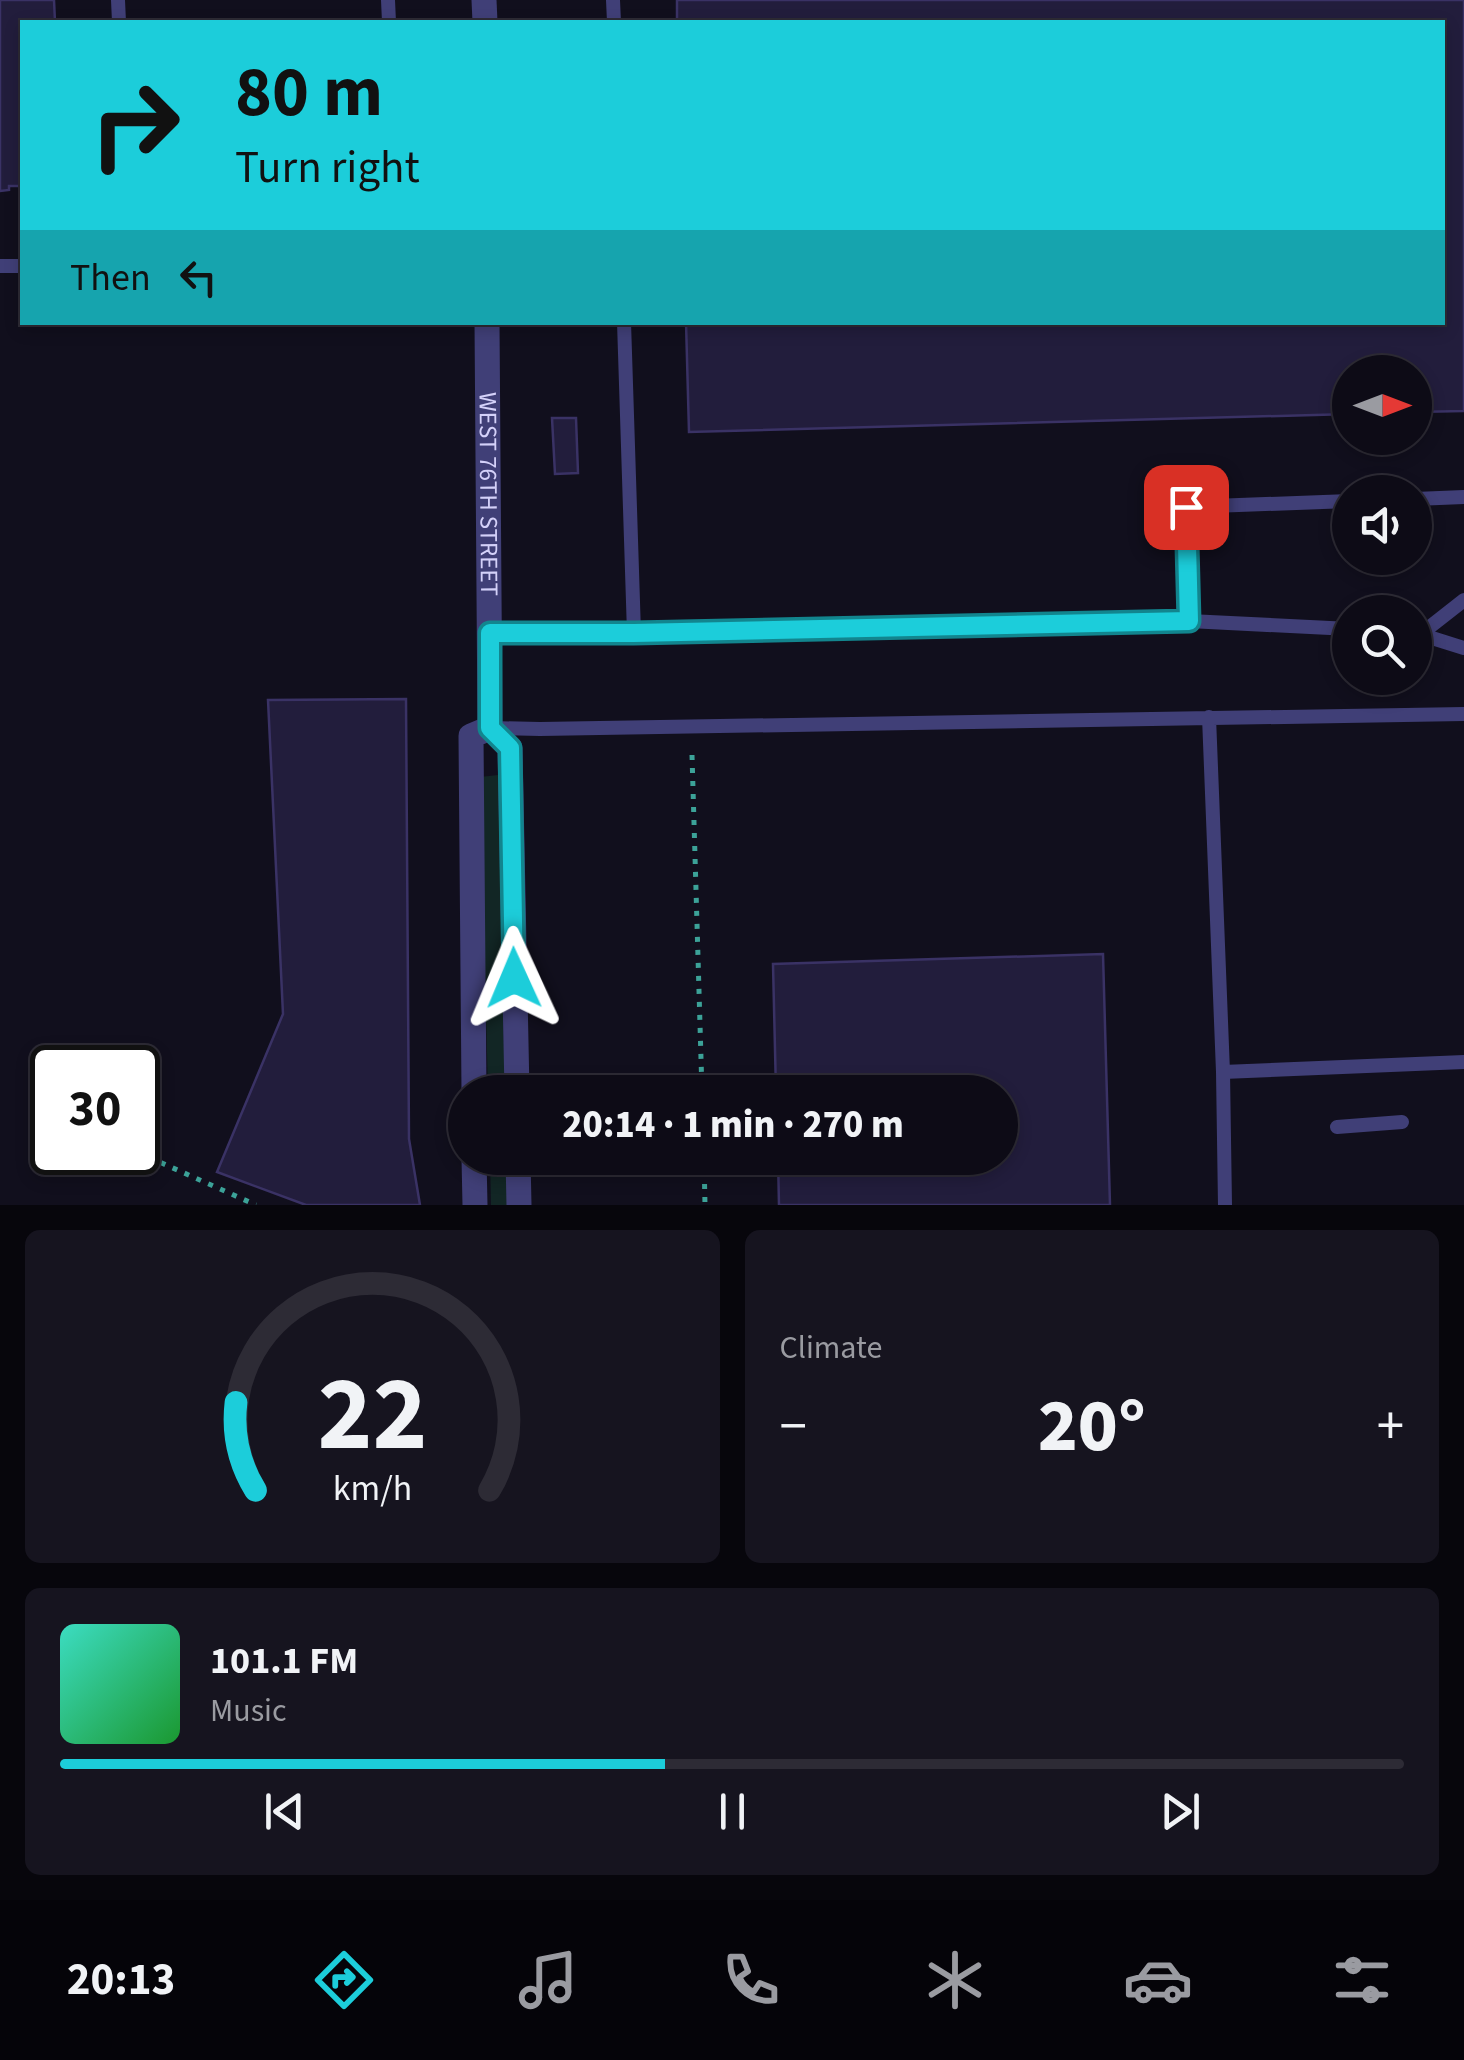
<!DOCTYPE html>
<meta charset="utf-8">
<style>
:root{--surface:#0d0b16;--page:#16141f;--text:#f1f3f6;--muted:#9a9ba1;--line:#2d2b35;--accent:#1ccdda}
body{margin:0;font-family:"Source Sans 3",sans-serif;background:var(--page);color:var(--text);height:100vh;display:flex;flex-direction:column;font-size:38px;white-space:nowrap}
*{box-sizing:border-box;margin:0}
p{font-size:32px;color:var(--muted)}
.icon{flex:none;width:55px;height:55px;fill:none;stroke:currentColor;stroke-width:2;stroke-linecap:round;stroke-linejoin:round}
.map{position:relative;height:1205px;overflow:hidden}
.panel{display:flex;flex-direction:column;gap:25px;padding:25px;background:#07060c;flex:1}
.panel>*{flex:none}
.banner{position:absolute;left:20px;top:20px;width:1425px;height:305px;border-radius:0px;box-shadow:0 5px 15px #0003,0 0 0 2px var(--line);background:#1ccdda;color:#111;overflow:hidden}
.needle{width:65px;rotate:90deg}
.tools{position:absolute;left:1332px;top:355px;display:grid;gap:20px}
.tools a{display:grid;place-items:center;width:100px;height:100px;border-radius:50%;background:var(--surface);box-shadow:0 5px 15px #0003,0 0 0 2px var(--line);font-size:50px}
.speed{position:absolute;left:30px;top:1045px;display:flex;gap:20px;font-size:50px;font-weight:700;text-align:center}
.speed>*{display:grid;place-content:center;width:130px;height:130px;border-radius:50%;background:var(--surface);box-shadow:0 5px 15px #0003,0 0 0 2px var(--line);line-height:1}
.speed .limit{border:5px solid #111;border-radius:15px;background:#fff;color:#111}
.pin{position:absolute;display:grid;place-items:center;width:85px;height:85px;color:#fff;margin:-42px;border-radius:20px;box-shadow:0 5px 15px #0006}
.me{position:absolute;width:110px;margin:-55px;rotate:359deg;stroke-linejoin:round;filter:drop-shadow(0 0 8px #0008)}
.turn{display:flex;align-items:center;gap:35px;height:210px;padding:0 50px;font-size:45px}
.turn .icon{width:130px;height:130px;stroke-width:2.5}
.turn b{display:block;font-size:70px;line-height:85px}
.then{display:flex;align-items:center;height:95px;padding:0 50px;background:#0003;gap:20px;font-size:38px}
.big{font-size:75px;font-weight:800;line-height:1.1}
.panel .card{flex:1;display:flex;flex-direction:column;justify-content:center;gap:15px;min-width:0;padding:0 35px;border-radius:15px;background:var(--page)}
.panel .dial{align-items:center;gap:0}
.dial svg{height:260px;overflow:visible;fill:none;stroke:var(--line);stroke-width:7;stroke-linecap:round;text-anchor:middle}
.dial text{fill:var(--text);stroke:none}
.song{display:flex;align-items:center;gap:30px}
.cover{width:120px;height:120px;border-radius:15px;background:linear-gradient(135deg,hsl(170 70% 55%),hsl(130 70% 35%))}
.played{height:10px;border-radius:5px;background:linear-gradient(90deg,var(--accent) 45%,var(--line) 45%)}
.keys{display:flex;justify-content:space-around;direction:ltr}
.heat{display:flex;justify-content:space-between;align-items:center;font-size:55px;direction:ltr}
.panel .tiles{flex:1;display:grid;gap:25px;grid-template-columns:1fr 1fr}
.card:last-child{grid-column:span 2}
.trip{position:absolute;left:448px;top:1075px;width:570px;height:100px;border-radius:50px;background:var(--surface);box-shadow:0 5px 15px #0003,0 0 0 2px var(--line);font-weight:800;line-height:100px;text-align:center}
.tab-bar{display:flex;height:160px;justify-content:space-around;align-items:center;background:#050409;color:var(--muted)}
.tab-bar .icon{width:70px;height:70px}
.tab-bar .active{color:var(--accent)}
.tab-bar b{font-size:45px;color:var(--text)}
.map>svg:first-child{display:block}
.green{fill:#122625}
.building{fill:#221d3c;stroke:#3a3265;stroke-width:2.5}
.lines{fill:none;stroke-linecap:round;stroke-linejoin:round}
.path{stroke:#3ca298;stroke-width:5;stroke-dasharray:5 8;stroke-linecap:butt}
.lane{stroke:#403f77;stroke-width:14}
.street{stroke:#403f77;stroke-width:25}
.route-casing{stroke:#12858e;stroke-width:25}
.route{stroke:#1ccdda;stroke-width:18}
.labels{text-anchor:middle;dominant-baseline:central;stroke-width:10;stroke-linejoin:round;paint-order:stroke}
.street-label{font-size:25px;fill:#d4d1f9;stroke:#110f1d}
</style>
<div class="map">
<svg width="1464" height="1205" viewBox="0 0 1464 1205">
<rect width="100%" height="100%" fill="#110f1d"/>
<path class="green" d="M 498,775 L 505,1092 L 488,1092 L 480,777 Z
M 490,1158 L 507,1158 L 508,1205 L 491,1205 Z"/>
<path class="building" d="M 0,0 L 54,0 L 55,22 L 22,22 L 22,186 L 9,186 L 9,190 L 0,191 Z
M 677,0 L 1464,0 L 1464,411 L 1415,412 L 1415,372 L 1350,372 L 1350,414 L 689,432 L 686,322 L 1442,322 L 1442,22 L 677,22 Z
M 552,418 L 576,418 L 578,473 L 555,474 Z
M 406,699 L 409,1139 L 420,1205 L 306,1205 L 217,1172 L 283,1014 L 268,700 Z
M 1103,954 L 1110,1205 L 779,1205 L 778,1158 L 1000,1158 L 1000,1092 L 776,1092 L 773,964 Z"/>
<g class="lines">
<path class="path" d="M 692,755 L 702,1092
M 137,1152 L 256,1205
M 704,1158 L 705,1205"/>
<path class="lane" d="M 118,0 L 119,22
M 388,0 L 389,22
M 613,0 L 614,22
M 0,266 L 22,266
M 624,322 L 634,633
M 1415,499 L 1464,497
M 1189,621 L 1350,629
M 489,633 L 634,633 L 1189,621 L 1186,507 L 1350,501
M 1416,633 L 1464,648
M 1422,633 L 1464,600
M 1209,717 L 1223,1072 L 1464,1062
M 491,728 L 540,729 L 1464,714
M 1223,1072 L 1225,1205
M 1337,1127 L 1402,1122"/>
<g class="street">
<path d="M 484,0 L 485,22"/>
<path id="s1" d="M 487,322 L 490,728 L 510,748 L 517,1092"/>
<path d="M 474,1092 L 471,736 L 490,728"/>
<path d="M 474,1158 L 475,1205"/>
<path d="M 518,1158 L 519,1205"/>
</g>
</g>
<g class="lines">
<defs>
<path id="route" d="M 514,978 L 510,748 L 490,728 L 490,633 L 634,633 L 1189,621 L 1186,507"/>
</defs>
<use href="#route" class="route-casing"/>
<use href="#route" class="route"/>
</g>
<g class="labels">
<g class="street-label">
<text stroke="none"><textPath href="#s1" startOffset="172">WEST 76TH STREET</textPath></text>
</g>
</g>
</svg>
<div class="tools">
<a><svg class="needle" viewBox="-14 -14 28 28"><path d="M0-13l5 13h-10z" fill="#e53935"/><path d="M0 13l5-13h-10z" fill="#9a9ba1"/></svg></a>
<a><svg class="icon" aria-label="sound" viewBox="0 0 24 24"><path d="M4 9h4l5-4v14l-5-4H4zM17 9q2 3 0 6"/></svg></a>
<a><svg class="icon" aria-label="search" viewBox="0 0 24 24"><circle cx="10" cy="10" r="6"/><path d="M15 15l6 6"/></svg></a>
</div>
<div class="speed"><div class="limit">30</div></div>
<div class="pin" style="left:1186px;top:507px;background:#d93025"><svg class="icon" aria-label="arrive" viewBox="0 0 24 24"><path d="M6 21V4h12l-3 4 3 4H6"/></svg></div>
<svg class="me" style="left:514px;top:978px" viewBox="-20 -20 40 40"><path d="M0-17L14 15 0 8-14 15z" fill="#1ccdda" stroke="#fff" stroke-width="4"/></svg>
<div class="trip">20:14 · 1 min · 270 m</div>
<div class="banner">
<div class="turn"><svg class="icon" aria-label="right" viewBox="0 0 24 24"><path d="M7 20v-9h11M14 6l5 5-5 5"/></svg><div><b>80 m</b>Turn right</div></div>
<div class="then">Then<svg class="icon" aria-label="left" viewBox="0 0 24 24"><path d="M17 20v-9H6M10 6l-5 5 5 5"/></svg></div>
</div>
</div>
<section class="panel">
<div class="tiles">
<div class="card dial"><svg viewBox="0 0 100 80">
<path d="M14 69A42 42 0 1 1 86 69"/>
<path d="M14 69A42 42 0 0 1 8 42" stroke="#1ccdda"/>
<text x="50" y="56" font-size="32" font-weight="700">22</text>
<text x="50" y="72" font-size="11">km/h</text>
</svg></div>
<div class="card"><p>Climate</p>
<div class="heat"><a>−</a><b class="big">20°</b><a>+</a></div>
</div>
<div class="card">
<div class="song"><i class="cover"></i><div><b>101.1 FM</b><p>Music</p></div></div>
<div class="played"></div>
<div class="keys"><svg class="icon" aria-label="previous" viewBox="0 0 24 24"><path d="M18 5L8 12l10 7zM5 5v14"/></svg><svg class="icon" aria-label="pause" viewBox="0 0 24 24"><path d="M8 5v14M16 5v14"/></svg><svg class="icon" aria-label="next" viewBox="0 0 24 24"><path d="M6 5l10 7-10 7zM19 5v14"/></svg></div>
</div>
</div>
</section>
<nav class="tab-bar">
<b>20:13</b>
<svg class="icon active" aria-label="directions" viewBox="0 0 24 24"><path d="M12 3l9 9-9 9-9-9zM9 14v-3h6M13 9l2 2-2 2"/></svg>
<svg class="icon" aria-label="music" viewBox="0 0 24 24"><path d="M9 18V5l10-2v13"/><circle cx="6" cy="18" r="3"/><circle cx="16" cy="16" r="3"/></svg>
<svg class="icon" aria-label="phone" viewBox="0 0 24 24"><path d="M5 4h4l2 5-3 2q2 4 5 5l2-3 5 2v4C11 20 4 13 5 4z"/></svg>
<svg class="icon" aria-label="climate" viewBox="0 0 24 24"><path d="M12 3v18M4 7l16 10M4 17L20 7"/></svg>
<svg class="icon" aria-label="car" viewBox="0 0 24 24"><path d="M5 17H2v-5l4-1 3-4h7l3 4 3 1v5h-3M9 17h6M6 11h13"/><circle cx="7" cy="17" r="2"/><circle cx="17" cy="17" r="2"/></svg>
<svg class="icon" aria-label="filters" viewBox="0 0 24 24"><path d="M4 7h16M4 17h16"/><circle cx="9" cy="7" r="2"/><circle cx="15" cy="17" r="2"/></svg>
</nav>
